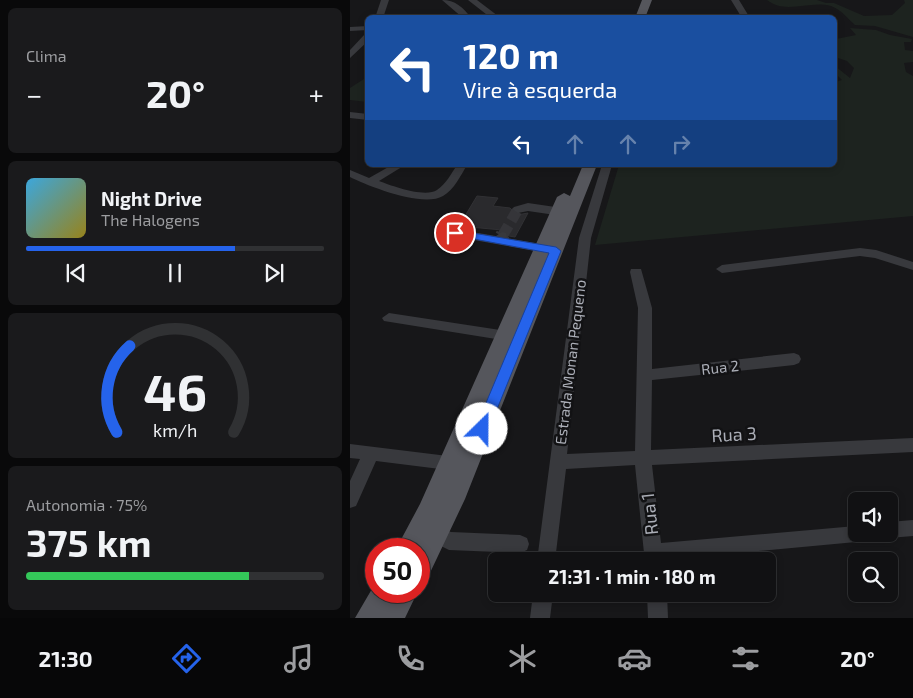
<!DOCTYPE html>
<html lang="pt">
<meta charset="utf-8">
<style>
:root{--surface:#111113;--page:#1a1a1c;--text:#f1f3f6;--muted:#9c9da0;--line:#303133;--accent:#2563eb}
body{margin:0;font-family:"Exo 2",sans-serif;background:var(--page);color:var(--text);height:100vh;display:flex;flex-direction:column;font-size:19px;white-space:nowrap}
*{box-sizing:border-box;margin:0}
p{font-size:16px;color:var(--muted)}
.icon{flex:none;width:28px;height:28px;fill:none;stroke:currentColor;stroke-width:2;stroke-linecap:round;stroke-linejoin:round}
.map{position:relative;flex:1;overflow:hidden}
.panel{display:flex;flex-direction:column;gap:8px;padding:8px;background:#09090a;width:350px}
.panel>*{flex:none}
.top-card{position:absolute;left:15px;top:15px;width:472px;height:152px;border-radius:8px;box-shadow:0 2px 8px #0003,0 0 0 1px var(--line);background:#1a4fa0;color:#fff;overflow:hidden}
.tools{position:absolute;left:498px;top:492px;display:grid;gap:10px}
.tools a{display:grid;place-items:center;width:50px;height:50px;border-radius:8px;background:var(--surface);box-shadow:0 2px 8px #0003,0 0 0 1px var(--line);font-size:25px}
.speed{position:absolute;left:15px;top:538px;display:flex;gap:10px;font-size:25px;font-weight:700;text-align:center}
.speed>*{display:grid;place-content:center;width:65px;height:65px;border-radius:50%;background:var(--surface);box-shadow:0 2px 8px #0003,0 0 0 1px var(--line);line-height:1}
.speed .limit{border:8px solid #d22;background:#fff;color:#111}
.pin{position:absolute;display:grid;place-items:center;width:42px;height:42px;color:#fff;margin:-21px;border:2px solid #fff;border-radius:50%;box-shadow:0 1px 5px #0007}
.me{position:absolute;width:55px;margin:-28px;rotate:23deg;stroke-linejoin:round;filter:drop-shadow(0 0 4px #0008)}
.turn{display:flex;align-items:center;gap:18px;height:105px;padding:0 15px;font-size:22px}
.turn .icon{width:65px;height:65px;stroke-width:2.5}
.turn b{display:block;font-size:35px;line-height:42px}
.lanes{display:flex;align-items:center;height:48px;padding:0 15px;background:#0003;justify-content:center;gap:25px;direction:ltr}
.lanes .off{opacity:.35}
.big{font-size:38px;font-weight:700;line-height:1.1}
.panel .widget{flex:1;display:flex;flex-direction:column;justify-content:center;gap:8px;min-width:0;padding:0 18px;border-radius:8px;background:var(--page)}
.panel .dial{align-items:center;gap:0}
.dial svg{height:130px;overflow:visible;fill:none;stroke:var(--line);stroke-width:7;stroke-linecap:round;text-anchor:middle}
.dial text{fill:var(--text);stroke:none}
.song{display:flex;align-items:center;gap:15px}
.cover{width:60px;height:60px;border-radius:8px;background:linear-gradient(135deg,hsl(200 70% 55%),hsl(50 70% 35%))}
.played{height:5px;border-radius:2px;background:linear-gradient(90deg,var(--accent) 70%,var(--line) 70%)}
.keys{display:flex;justify-content:space-around;direction:ltr}
.heat{display:flex;justify-content:space-between;align-items:center;font-size:28px;direction:ltr}
.charge{height:8px;border-radius:4px;background:linear-gradient(90deg,#34c759 75%,var(--line) 0)}
.trip{position:absolute;left:138px;top:552px;width:288px;height:50px;border-radius:8px;background:var(--surface);box-shadow:0 2px 8px #0003,0 0 0 1px var(--line);font-weight:700;line-height:50px;text-align:center}
.tabs{display:flex;height:80px;justify-content:space-around;align-items:center;background:#070708;color:var(--muted)}
.tabs .icon{width:35px;height:35px}
.tabs .selected{color:var(--accent)}
.tabs b{font-size:22px;color:var(--text)}
main{display:flex;flex:1;min-height:0}
.map>svg:first-child{display:block}
.green{fill:#1d231f}
.building{fill:#2a2a2d;stroke:#313134}
.lines{fill:none;stroke-linecap:round;stroke-linejoin:round}
.minor-tunnel-far1{stroke:#353539;stroke-width:11;stroke-dasharray:11 5.5;stroke-linecap:butt}
.minor-tunnel{stroke:#353539;stroke-width:14;stroke-dasharray:14 7;stroke-linecap:butt}
.minor{fill:#38393d;fill-rule:evenodd}
.major{fill:#55565c;fill-rule:evenodd}
.route{fill:#2563eb;stroke:#184099}
.labels{text-anchor:middle;dominant-baseline:central;stroke-width:5;stroke-linejoin:round;paint-order:stroke}
.street-label{font-size:15px;fill:#abaeb7;stroke:#121214}
.near-street-label{font-size:18px;fill:#abaeb7;stroke:#121214}
</style>
<main>
<section class="panel">
<div class="widget"><p>Clima</p>
<div class="heat"><a>−</a><b class="big">20°</b><a>+</a></div>
</div>
<div class="widget">
<div class="song"><i class="cover"></i><div><b>Night Drive</b><p>The Halogens</p></div></div>
<div class="played"></div>
<div class="keys"><svg class="icon" aria-label="previous" viewBox="0 0 24 24"><path d="M18 5L8 12l10 7zM5 5v14"/></svg><svg class="icon" aria-label="pause" viewBox="0 0 24 24"><path d="M8 5v14M16 5v14"/></svg><svg class="icon" aria-label="next" viewBox="0 0 24 24"><path d="M6 5l10 7-10 7zM19 5v14"/></svg></div>
</div>
<div class="widget dial"><svg viewBox="0 0 100 80">
<path d="M14 69A42 42 0 1 1 86 69"/>
<path d="M14 69A42 42 0 0 1 22 16" stroke="#2563eb"/>
<text x="50" y="56" font-size="32" font-weight="700">46</text>
<text x="50" y="72" font-size="11">km/h</text>
</svg></div>
<div class="widget"><p>Autonomia · 75%</p><b class="big">375 km</b><div class="charge"></div></div>
</section>
<div class="map">
<svg width="563" height="618" viewBox="0 0 563 618">
<rect width="100%" height="100%" fill="#171719"/>
<path class="green" d="M 417,0 L 467,0 L 476,3 L 484,3 L 514,16 L 542,15 L 555,3 L 554,0 L 563,0 L 563,37 L 525,26 L 505,25 C 497,18 492,10 481,6 C 459,0 436,15 417,0 Z
M 500,28 L 526,30 L 540,35 L 562,39 L 561,42 L 554,42 L 555,50 L 563,51 L 563,62 L 554,63 L 556,72 L 563,76 L 563,216 L 245,245 L 269,165 L 485,165 L 485,82 L 492,80 L 485,73 L 485,66 L 500,78 L 504,68 L 497,61 L 485,57 L 486,39 L 506,35 Z
M 17,77 L 17,102 L 0,100 L 0,88 Z"/>
<path class="building" d="M 127,196 L 148,198 L 143,206 L 160,208 L 167,215 L 178,213 L 165,237 L 159,236 L 156,231 L 152,230 L 109,226 Z"/>
<g class="lines">
<path class="minor-tunnel-far1" d="M 153,235 L 168,209"/>
<path class="minor-tunnel" d="M 152,236 L 153,234"/>
<path class="minor" d="M 31,0 L 39,0 L 33,18 L 25,18 Z
M 92,0 C 105,0 113,7 121,18 L 113,18 Z
M 118,0 L 127,0 L 148,16 L 141,18 Z
M 381,0 L 389,0 L 400,18 L 392,18 Z
M 18,26 L 18,30 L 0,31 L 0,27 Z
M 15,34 L 18,34 L 18,41 L 0,58 L 0,50 Z
M 0,112 L 18,114 L 18,120 L 0,118 Z
M 42,165 L 55,165 L 29,181 C 42,186 75,198 87,190 C 96,184 101,174 107,165 L 117,165 C 111,175 104,190 93,196 C 73,208 18,186 0,177 L 0,170 L 19,178 Z
M 252,165 L 262,165 L 241,238 L 217,454 L 285,451 L 288,308 L 280,272 L 281,269 L 291,269 L 302,308 L 302,369 L 444,353 L 449,355 L 451,359 L 449,363 L 444,365 L 302,380 L 301,450 L 563,438 L 563,452 L 302,465 L 311,543 L 506,526 L 506,534 L 515,534 L 512,540 L 506,542 L 301,561 L 296,559 L 294,553 L 285,465 L 216,469 L 205,561 L 187,561 L 229,238 Z
M 178,203 L 219,209 L 225,213 L 219,217 L 178,211 L 168,213 L 162,209 L 164,207 Z
M 105,229 L 146,236 L 152,232 L 156,233 L 157,238 L 202,246 L 208,250 L 202,254 L 101,236 L 99,233 Z
M 510,248 L 526,250 L 563,262 L 563,270 L 525,258 L 510,256 L 372,273 L 366,269 L 372,265 Z
M 39,313 L 164,332 L 169,333 L 171,337 L 169,341 L 164,342 L 34,321 L 32,318 Z
M 0,444 L 106,457 L 112,459 L 114,464 L 112,469 L 106,471 L 26,461 L 6,506 L 0,508 L 0,481 L 10,459 L 0,458 Z
M 563,520 L 563,536 L 539,538 L 533,536 L 532,534 L 539,534 L 539,522 Z
M 87,526 L 101,532 L 170,535 L 177,538 L 179,544 L 177,550 L 170,553 L 99,550 L 81,541 L 78,535 L 81,529 Z
M 183,594 L 203,594 L 200,618 L 180,618 Z
M 297,594 L 317,594 L 318,618 L 298,618 Z"/>
<path class="major" d="M 292,0 L 302,0 L 295,18 L 285,18 Z
M 233,165 L 247,165 L 115,499 L 78,577 L 69,581 L 69,549 L 46,549 L 70,504 L 207,197 L 214,193 L 220,196 Z
M 26,582 L 26,591 L 68,591 L 55,618 L 5,618 Z"/>
</g>
<path class="route" d="M 105,230 L 206,247 L 211,251 L 139,429 L 137,432 L 127,432 L 125,429 L 199,253 L 102,235 L 102,231 Z"/>
<g class="labels">
<g class="street-label">
<text transform="translate(220 362) rotate(-83)">Estrada Monan Pequeno</text>
<text transform="translate(370 367) rotate(-6)">Rua 2</text>
</g>
<g class="near-street-label">
<text transform="translate(384 434) rotate(-3)">Rua 3</text>
<text transform="translate(299 514) rotate(-96)">Rua 1</text>
</g>
</g>
</svg>
<div class="tools">
<a><svg class="icon" aria-label="sound" viewBox="0 0 24 24"><path d="M4 9h4l5-4v14l-5-4H4zM17 9q2 3 0 6"/></svg></a>
<a><svg class="icon" aria-label="search" viewBox="0 0 24 24"><circle cx="10" cy="10" r="6"/><path d="M15 15l6 6"/></svg></a>
</div>
<div class="speed"><div class="limit">50</div></div>
<div class="pin" style="left:105px;top:233px;background:#d93025"><svg class="icon" aria-label="arrive" viewBox="0 0 24 24"><path d="M6 21V4h12l-3 4 3 4H6"/></svg></div>
<svg class="me" style="left:132px;top:429px" viewBox="-20 -20 40 40"><circle r="19" fill="#fff"/><path d="M0-13L10 11 0 6-10 11z" fill="#2563eb"/></svg>
<div class="trip">21:31 · 1 min · 180 m</div>
<div class="top-card">
<div class="turn"><svg class="icon" aria-label="left" viewBox="0 0 24 24"><path d="M17 20v-9H6M10 6l-5 5 5 5"/></svg><div><b>120 m</b>Vire à esquerda</div></div>
<div class="lanes"><svg class="icon" aria-label="left" viewBox="0 0 24 24"><path d="M17 20v-9H6M10 6l-5 5 5 5"/></svg><svg class="icon off" aria-label="ahead" viewBox="0 0 24 24"><path d="M12 20V5M6 11l6-6 6 6"/></svg><svg class="icon off" aria-label="ahead" viewBox="0 0 24 24"><path d="M12 20V5M6 11l6-6 6 6"/></svg><svg class="icon off" aria-label="right" viewBox="0 0 24 24"><path d="M7 20v-9h11M14 6l5 5-5 5"/></svg></div>
</div>
</div>
</main>
<nav class="tabs">
<b>21:30</b>
<svg class="icon selected" aria-label="directions" viewBox="0 0 24 24"><path d="M12 3l9 9-9 9-9-9zM9 14v-3h6M13 9l2 2-2 2"/></svg>
<svg class="icon" aria-label="music" viewBox="0 0 24 24"><path d="M9 18V5l10-2v13"/><circle cx="6" cy="18" r="3"/><circle cx="16" cy="16" r="3"/></svg>
<svg class="icon" aria-label="phone" viewBox="0 0 24 24"><path d="M5 4h4l2 5-3 2q2 4 5 5l2-3 5 2v4C11 20 4 13 5 4z"/></svg>
<svg class="icon" aria-label="climate" viewBox="0 0 24 24"><path d="M12 3v18M4 7l16 10M4 17L20 7"/></svg>
<svg class="icon" aria-label="car" viewBox="0 0 24 24"><path d="M5 17H2v-5l4-1 3-4h7l3 4 3 1v5h-3M9 17h6M6 11h13"/><circle cx="7" cy="17" r="2"/><circle cx="17" cy="17" r="2"/></svg>
<svg class="icon" aria-label="filters" viewBox="0 0 24 24"><path d="M4 7h16M4 17h16"/><circle cx="9" cy="7" r="2"/><circle cx="15" cy="17" r="2"/></svg>
<b>20°</b>
</nav>
